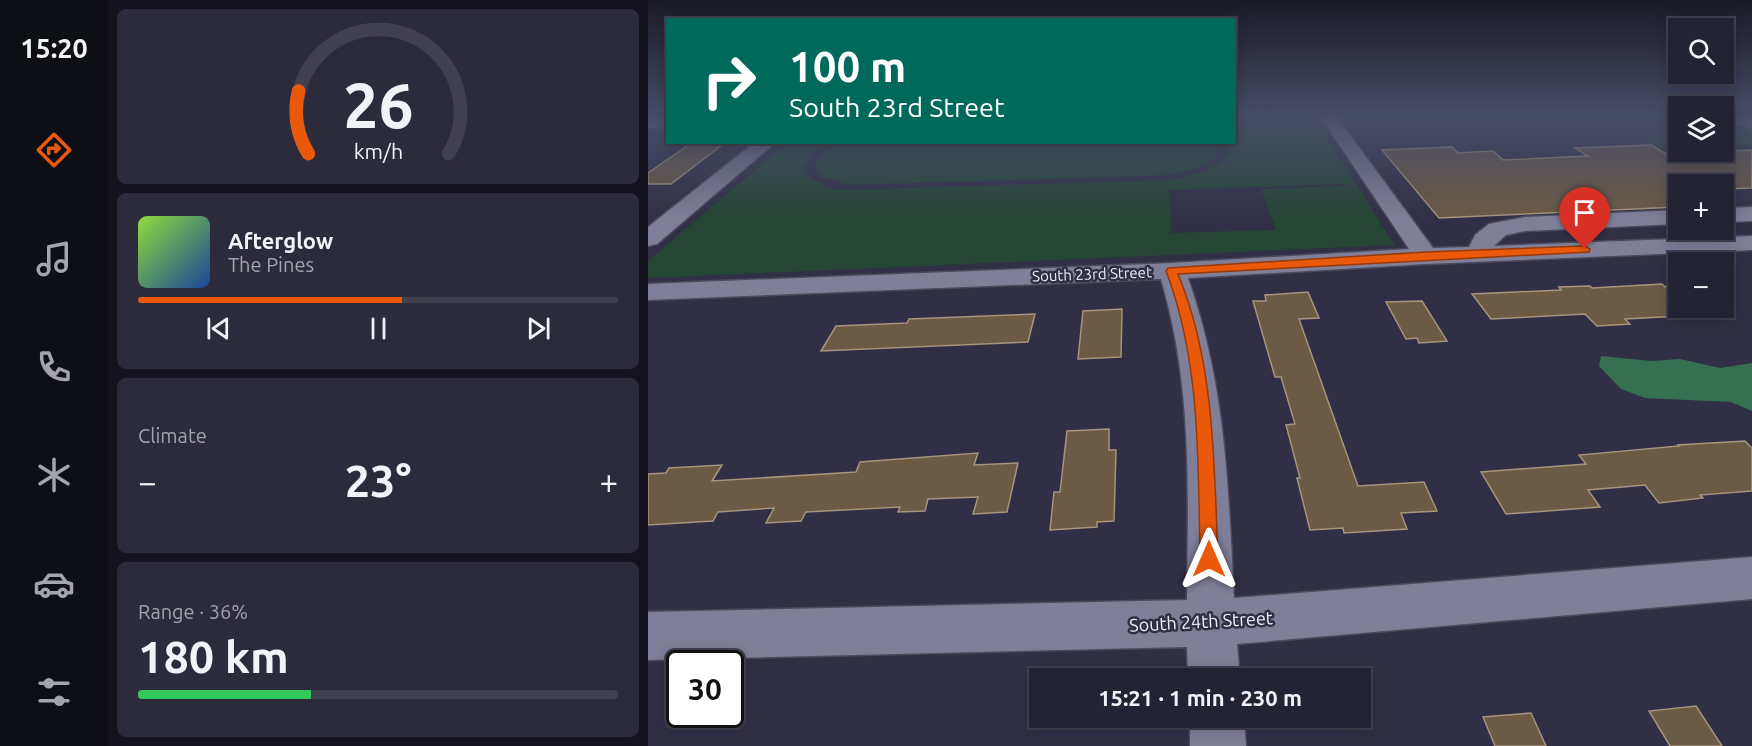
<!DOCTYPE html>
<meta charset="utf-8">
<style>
:root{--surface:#242334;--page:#2c2b3c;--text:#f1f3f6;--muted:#a3a4ac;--line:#41404f;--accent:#ea580c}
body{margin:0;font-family:Ubuntu,sans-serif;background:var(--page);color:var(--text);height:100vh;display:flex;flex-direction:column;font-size:22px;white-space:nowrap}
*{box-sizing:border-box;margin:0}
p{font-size:20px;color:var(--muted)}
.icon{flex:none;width:33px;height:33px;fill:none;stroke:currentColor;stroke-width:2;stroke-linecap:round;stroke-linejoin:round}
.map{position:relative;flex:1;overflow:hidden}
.sheet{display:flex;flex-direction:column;gap:9px;padding:9px;background:#14131d;width:540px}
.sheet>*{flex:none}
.banner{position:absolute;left:18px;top:18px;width:570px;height:126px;border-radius:0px;box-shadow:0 3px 15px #0003,0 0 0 2px var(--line);background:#00695c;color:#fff;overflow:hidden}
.tools{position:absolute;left:1020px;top:18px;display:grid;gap:12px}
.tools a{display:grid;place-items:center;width:66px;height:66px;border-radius:0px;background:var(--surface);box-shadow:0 3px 15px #0003,0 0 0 2px var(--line);font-size:30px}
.speed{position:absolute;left:18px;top:650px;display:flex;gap:12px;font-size:30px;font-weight:700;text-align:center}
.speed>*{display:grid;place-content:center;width:78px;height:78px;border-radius:50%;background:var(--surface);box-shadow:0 3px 15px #0003,0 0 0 2px var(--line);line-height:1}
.speed .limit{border:3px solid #111;border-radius:9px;background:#fff;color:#111}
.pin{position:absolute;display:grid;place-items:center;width:51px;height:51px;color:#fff;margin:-62px -26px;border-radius:50% 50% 50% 0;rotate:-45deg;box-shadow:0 0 6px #0007}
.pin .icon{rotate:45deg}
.me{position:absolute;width:66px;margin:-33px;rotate:0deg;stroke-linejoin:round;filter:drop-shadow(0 0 4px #0008)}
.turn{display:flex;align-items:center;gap:21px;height:126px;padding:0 24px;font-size:27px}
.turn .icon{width:78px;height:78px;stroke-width:2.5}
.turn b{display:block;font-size:42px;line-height:51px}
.big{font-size:45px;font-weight:700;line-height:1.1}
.sheet .card{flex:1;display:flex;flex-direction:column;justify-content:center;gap:9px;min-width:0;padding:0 21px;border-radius:9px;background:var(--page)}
.sheet .dial{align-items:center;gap:0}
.dial svg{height:156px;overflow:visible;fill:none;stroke:var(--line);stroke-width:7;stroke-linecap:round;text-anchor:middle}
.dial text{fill:var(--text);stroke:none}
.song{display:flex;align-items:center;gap:18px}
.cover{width:72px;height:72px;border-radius:9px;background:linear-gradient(135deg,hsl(90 70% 55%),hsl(220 70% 35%))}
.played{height:6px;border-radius:3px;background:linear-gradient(90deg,var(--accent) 55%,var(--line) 55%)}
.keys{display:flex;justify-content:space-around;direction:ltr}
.heat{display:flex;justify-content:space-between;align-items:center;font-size:33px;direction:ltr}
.charge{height:9px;border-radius:4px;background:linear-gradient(90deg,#34c759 36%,var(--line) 0)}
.trip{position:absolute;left:381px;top:668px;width:342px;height:60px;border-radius:0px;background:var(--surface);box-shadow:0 3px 15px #0003,0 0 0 2px var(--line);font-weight:700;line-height:60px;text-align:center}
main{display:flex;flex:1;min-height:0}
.tab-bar{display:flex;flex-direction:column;width:108px;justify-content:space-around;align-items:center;background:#0e0e15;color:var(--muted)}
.tab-bar .icon{width:42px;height:42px}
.tab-bar .on{color:var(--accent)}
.tab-bar b{font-size:27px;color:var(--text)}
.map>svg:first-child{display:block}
.green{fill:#254635;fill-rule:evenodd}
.forest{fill:#376f53}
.building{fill:#6b5a44;stroke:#a6947d;stroke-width:1.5}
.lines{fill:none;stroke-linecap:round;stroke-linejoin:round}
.minor-casing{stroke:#4b4a5d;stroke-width:3}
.minor{fill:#807f99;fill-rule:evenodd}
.route{fill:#ea580c;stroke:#983908;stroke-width:1.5}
.labels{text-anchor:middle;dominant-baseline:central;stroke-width:5;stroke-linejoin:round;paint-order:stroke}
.street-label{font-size:15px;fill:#eeeefd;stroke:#302f45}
.near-street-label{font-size:18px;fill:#eeeefd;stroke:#302f45}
</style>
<main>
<nav class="tab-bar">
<b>15:20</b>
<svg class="icon on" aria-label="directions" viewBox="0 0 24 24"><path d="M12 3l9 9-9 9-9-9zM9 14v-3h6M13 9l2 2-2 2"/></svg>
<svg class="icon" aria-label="music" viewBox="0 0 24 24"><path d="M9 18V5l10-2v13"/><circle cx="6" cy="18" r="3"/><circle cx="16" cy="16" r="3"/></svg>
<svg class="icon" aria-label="phone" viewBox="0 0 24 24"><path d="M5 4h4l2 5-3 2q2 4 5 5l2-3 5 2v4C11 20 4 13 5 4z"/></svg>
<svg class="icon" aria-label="climate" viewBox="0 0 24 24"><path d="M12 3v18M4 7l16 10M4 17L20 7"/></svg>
<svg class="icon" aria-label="car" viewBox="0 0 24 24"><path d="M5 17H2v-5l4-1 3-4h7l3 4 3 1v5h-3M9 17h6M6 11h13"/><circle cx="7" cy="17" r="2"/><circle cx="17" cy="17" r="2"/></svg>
<svg class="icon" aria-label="filters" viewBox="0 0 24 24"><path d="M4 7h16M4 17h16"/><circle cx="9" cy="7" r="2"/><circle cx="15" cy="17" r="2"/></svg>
</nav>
<section class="sheet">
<div class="card dial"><svg viewBox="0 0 100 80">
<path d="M14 69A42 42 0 1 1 86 69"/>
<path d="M14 69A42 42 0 0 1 9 37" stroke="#ea580c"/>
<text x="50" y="56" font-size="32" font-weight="700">26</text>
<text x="50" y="72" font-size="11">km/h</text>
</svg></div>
<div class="card">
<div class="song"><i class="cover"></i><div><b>Afterglow</b><p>The Pines</p></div></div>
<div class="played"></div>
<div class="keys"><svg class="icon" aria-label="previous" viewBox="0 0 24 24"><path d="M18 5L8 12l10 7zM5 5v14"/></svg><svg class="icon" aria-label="pause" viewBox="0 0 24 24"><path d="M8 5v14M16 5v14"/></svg><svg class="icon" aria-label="next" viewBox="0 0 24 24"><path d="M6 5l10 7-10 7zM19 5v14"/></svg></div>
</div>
<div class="card"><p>Climate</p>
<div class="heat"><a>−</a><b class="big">23°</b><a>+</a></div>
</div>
<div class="card"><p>Range · 36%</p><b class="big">180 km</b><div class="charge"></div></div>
</section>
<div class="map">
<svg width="1104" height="746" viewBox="0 0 1104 746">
<rect width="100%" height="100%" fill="#302f45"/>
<path class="green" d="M 587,116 L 665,116 L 734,225 L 725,226 L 734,226 L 747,245 L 0,278 L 0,261 L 139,143 L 181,143 C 167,150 159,157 154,172 L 177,186 L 193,190 L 520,180 C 542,176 572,171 583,148 L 582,143 L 586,142 ZM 697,184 L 697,186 L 613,189 L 628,230 L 523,233 L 521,190 Z
M 1076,116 L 1104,127 L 1104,145 L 1094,146 L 1076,142 Z
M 1026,133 L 1030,134 L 1030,152 L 1054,152 L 1018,153 L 993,139 Z
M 571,142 L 573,150 C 555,171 528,174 502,176 L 201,185 L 172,176 L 167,167 C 171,153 179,149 191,143 Z"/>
<path class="forest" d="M 953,356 L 1003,361 L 1032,359 L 1072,368 L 1104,363 L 1104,411 L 1083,402 L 997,398 L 973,389 L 951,366 Z"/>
<path class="building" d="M 45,142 L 78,142 L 23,184 L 0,184 L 0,173 Z
M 1003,145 L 1018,154 L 1104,150 L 1104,188 L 1076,189 L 1076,184 L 1030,184 L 1030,207 L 791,218 L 734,150 L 804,147 L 810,153 L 845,151 L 855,160 L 940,156 L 927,148 Z
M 1014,284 L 1030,298 L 1030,308 L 1042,308 L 1051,315 L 977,319 L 982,324 L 949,326 L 937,314 L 843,319 L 824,294 L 913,290 L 911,287 L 942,286 L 944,288 Z
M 660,292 L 671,318 L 651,319 L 710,486 L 776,482 L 789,511 L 753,513 L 759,529 L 696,533 L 695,528 L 662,530 L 649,478 L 652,478 L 638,425 L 647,424 L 633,377 L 627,377 L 605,301 L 618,301 L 617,295 Z
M 774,301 L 799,341 L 771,343 L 769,338 L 758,339 L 738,302 Z
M 474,309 L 473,357 L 430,359 L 435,311 Z
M 387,314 L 380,342 L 173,351 L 188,326 L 259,323 L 261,319 Z
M 461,429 L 461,450 L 468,450 L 466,521 L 449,522 L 449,527 L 402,530 L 406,492 L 412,492 L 419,431 Z
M 1097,441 L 1104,448 L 1104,491 L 1052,495 L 1055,498 L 1011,503 L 997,485 L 940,490 L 952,507 L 858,514 L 833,472 L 938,464 L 931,455 L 1031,446 L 1030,445 Z
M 330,453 L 326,465 L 370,463 L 359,512 L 325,514 L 330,497 L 280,499 L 277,511 L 250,512 L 252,507 L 158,512 L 153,521 L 118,523 L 126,508 L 70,512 L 65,521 L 0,525 L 0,474 L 18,473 L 21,468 L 74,465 L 64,481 L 208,472 L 212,462 Z
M 1048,706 L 1074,746 L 1022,746 L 1001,711 Z
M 883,713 L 898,746 L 847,746 L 835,717 Z"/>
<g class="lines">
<defs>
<path id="minor" d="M 672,116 L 688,116 L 785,248 L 821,247 L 827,235 L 841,224 L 877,217 L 1030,210 L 1030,224 L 877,231 L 858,235 L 846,246 L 1104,236 L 1104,250 L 778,264 L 540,278 C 578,387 580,485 586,598 L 1104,557 L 1104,599 L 589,644 L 592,678 L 540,678 L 539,647 L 0,660 L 0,612 L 539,600 C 540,489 545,388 513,279 L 0,300 L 0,284 L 524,263 L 761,249 Z
M 1076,116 L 1104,118 L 1104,129 L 1079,120 Z
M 20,117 L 20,127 L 0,128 L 0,118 Z
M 107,142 L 128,142 L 9,244 L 0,246 L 0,227 Z
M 1104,207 L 1104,221 L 1076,222 L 1076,208 Z
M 542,717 L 596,717 L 598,746 L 542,746 Z"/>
</defs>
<use href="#minor" class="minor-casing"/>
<use href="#minor" class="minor"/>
</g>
<linearGradient id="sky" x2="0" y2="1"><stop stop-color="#1a1a26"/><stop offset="0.53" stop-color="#484d68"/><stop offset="1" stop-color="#484d68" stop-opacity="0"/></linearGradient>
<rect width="1104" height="220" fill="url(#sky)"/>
<path class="route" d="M 937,246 L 942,249 L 941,252 L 530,274 C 567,363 566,464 570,559 L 568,565 L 561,567 L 554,565 L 552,559 C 550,463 553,362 518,271 L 520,268 L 778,252 Z"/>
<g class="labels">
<g class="street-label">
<text transform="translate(444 274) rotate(-2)">South 23rd Street</text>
</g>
<g class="near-street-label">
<text transform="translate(553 621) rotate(-3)">South 24th Street</text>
</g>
</g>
</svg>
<div class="tools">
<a><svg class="icon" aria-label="search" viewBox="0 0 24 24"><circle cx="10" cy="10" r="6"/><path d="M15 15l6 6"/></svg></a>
<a><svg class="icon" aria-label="layers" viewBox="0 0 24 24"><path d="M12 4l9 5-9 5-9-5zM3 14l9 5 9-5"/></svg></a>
<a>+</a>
<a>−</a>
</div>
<div class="speed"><div class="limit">30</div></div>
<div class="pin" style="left:937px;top:249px;background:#d93025"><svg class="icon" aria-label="arrive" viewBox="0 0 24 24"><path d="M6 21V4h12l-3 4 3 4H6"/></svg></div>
<svg class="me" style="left:561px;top:559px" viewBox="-20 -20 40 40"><path d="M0-17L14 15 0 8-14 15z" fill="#ea580c" stroke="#fff" stroke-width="4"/></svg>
<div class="trip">15:21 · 1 min · 230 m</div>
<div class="banner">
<div class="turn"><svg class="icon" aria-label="right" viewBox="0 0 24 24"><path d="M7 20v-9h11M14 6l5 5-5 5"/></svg><div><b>100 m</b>South 23rd Street</div></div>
</div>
</div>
</main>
